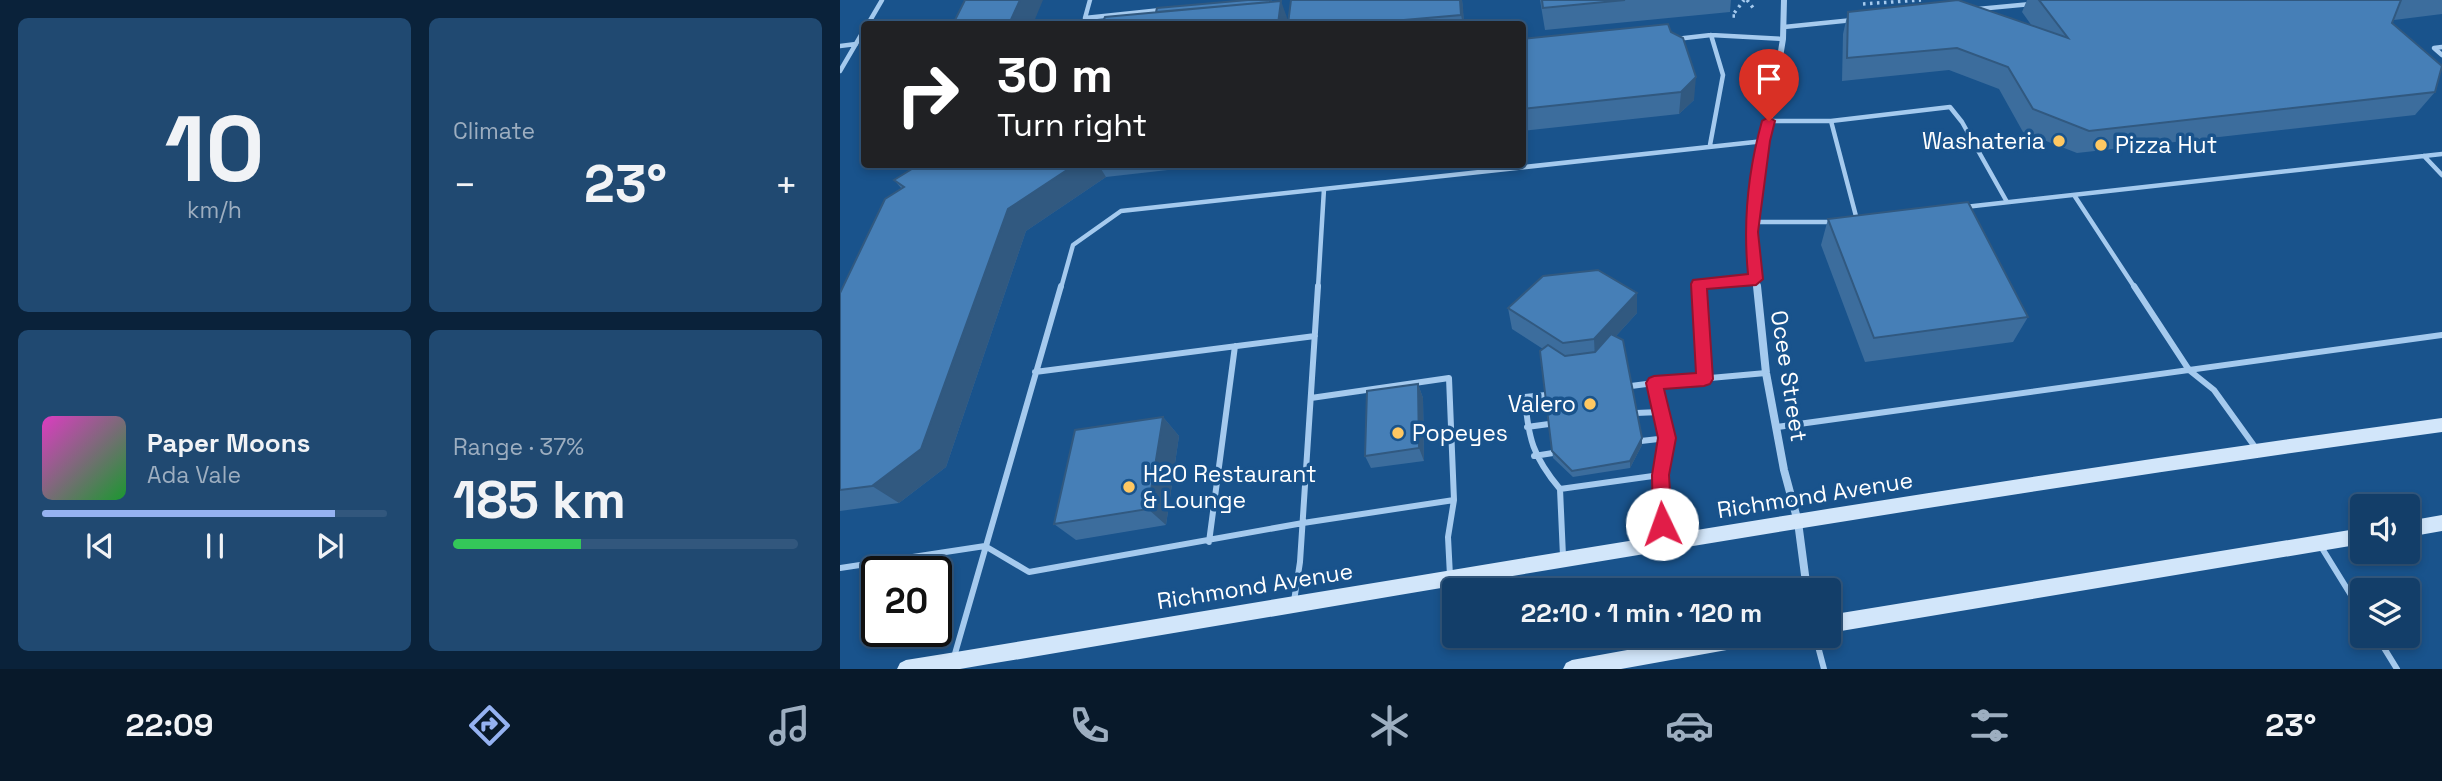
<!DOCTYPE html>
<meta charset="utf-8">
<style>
:root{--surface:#133e69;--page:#204971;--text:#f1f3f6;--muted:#9daec0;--line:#32577d;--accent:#95b2f1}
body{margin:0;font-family:"Space Grotesk",sans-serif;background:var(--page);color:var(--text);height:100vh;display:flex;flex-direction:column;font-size:26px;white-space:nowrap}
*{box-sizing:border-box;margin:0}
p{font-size:23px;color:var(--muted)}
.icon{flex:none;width:38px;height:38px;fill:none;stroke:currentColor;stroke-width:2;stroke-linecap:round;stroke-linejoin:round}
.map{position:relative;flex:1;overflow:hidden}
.details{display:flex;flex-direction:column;gap:18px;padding:18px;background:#0a223a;width:840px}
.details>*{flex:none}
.guide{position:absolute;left:21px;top:21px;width:665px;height:147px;border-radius:7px;box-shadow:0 4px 10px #0003,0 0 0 2px var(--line);background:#202124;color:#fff;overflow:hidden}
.tools{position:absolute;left:1510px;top:494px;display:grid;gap:14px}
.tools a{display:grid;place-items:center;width:70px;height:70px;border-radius:7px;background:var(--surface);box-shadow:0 4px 10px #0003,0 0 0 2px var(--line);font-size:35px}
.speed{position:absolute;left:21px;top:556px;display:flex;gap:14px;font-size:35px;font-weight:700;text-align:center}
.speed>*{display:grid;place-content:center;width:91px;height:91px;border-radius:50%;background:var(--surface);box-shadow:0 4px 10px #0003,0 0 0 2px var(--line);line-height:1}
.speed .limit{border:4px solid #111;border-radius:10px;background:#fff;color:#111}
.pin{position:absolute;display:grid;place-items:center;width:60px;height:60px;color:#fff;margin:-72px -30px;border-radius:50% 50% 50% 0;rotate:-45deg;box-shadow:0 0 7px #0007}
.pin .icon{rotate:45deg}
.me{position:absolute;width:77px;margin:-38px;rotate:357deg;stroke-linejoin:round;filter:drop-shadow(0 0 5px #0008)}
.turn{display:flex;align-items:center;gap:24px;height:147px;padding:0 21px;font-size:32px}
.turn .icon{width:91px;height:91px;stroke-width:2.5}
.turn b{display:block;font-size:49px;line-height:60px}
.big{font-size:52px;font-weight:600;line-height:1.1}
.details .card{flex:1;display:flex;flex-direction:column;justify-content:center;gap:10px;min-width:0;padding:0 24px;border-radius:10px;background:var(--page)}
.details .dial{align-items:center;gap:0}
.dial b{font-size:91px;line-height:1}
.song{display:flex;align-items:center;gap:21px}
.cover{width:84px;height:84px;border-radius:10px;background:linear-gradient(135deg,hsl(310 70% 55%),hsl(130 70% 35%))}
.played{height:7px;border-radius:4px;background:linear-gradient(90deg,var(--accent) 85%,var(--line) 85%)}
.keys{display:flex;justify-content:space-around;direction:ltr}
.heat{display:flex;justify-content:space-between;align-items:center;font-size:38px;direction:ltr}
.charge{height:10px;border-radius:5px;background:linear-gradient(90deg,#34c759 37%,var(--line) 0)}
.details .tiles{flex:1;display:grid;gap:18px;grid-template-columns:repeat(2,1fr)}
.trip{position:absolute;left:602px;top:578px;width:399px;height:70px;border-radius:7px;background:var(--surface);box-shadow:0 4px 10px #0003,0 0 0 2px var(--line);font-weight:600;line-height:70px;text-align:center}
.tabs{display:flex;height:112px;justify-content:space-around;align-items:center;background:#08192a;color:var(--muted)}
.tabs .icon{width:49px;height:49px}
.tabs .on{color:var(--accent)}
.tabs b{font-size:32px;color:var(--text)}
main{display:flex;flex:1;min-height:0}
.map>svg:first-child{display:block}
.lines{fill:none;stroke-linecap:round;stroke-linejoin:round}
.path{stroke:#a5caee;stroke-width:3.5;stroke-dasharray:2.5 4.5;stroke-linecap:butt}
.lane-far1{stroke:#a5caee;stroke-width:4.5}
.lane{stroke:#a5caee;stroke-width:6}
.street-far1{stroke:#a5caee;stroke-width:6}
.street{stroke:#a5caee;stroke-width:8}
.secondary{fill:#d2e6fa;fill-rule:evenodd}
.wall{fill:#3c6d9d}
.shaded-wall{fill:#315980}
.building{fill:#467fb7;stroke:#315980;stroke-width:2}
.route{fill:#e11d48;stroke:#92132f;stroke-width:2}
.poi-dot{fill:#ffc862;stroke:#19538c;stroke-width:2.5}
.labels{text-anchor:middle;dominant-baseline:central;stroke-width:7;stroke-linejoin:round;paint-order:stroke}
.poi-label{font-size:23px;fill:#fff;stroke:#19538c;text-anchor:start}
.street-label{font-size:23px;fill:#fff;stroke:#19538c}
</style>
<main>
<section class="details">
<div class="tiles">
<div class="card dial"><b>10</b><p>km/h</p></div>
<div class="card"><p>Climate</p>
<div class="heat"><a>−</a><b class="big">23°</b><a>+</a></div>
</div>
<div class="card">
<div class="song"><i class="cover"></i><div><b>Paper Moons</b><p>Ada Vale</p></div></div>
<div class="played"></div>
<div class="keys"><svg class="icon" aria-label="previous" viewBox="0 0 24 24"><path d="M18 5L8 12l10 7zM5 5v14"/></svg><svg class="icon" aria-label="pause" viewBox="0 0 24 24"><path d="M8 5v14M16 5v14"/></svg><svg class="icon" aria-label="next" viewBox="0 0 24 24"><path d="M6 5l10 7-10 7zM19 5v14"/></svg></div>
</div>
<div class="card"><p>Range · 37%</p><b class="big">185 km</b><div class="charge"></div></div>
</div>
</section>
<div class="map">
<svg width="1602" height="669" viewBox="0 0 1602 669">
<rect width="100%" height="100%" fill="#19538c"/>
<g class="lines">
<path class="path" d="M 907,0 L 914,9
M 1023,4 L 1081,0
M 895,16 L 892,16 L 904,0"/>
<path class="lane-far1" d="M 250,0 L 245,18 L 321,10
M 1138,9 L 1191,4
M 28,24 L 42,0
M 944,27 L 1013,20
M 836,39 L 871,35
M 0,46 L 16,44
M 1602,47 L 1594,48 L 1602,55
M 0,71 L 24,30
M 929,121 L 991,121 L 1110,107 L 1122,122 L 1167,202
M 991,121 L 1017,220
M 870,145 L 883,75 L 871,35 L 943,39
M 1584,156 L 1602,175
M 1234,195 L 1295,288
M 1125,207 L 1602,154
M 912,222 L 994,222
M 221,288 L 233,245 L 281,211 L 924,141
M 478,288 L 484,189
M 859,288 L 859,284 L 916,279"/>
<path class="lane" d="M 859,286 L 864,379
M 1294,286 L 1349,370 L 1374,390 L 1415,447
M 195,372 L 475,336
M 791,386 L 814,383
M 706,395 L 685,397 C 688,438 693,457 720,489
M 471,398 L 609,378 L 614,500 L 608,537 L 610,576
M 796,413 L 820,412
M 687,427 L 709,424
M 937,427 L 1602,335
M 801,441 L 827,438
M 694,456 L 713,453
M 823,539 L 820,475 L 827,438 L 814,383 L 926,373
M 369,542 L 395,346
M 1480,545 L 1522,613
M 723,556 L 720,489 L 820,475
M 0,568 L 145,546 L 189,572 L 463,523 L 614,500
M 454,601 L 460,562 L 478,286
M 975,635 L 984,669
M 1536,635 L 1557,669
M 114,657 L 221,286"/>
<path class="street-far1" d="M 917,288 L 911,232 L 943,39 L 944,0"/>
<path class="street" d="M 917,286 L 926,373 L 944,470 L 958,522 L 967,590"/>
<path class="secondary" d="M 1602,418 L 1602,432 C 1106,499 613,587 120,669 L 57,669 L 60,663 L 66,660 C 577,577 1088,487 1602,418 Z
M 1602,515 L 1602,531 L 1568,537 L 1568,521 Z
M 1522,528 L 1522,544 L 989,633 L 989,615 Z
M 870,635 L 929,635 L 926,641 L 920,644 L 781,669 L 723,669 L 726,663 L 732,660 Z"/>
</g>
<path class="wall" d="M 408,0 L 431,0 L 448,20 L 451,0 L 622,0 L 624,24 L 262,24 Z
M 700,0 L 891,0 L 890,12 L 705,30 Z
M 1187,0 L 1602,0 L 1602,14 L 1554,20 L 1552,23 L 1595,92 L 1575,115 L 1237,153 L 1183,132 L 1159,89 L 1109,70 L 1002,81 L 1003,34 L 1008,12 L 1192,26 L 1182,12 Z
M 828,24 L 854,100 L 839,114 L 682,131 L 682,39 Z
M 80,164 L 381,164 L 266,177 L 186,231 L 106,467 L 59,503 L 0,511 L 0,293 L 62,189 L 54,180 Z
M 988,219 L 1188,317 L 1173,342 L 1025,362 L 981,245 Z
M 668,308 L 797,313 L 776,336 L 802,438 L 802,445 L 790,468 L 733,477 L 713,458 L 703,349 L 672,329 Z
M 578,384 L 583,398 L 584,461 L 531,468 L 525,456 Z
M 323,417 L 339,436 L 326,525 L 236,540 L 214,524 Z"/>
<path class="shaded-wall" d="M 180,0 L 203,0 L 193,24 L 169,24 Z
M 620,0 L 622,0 L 623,7 L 624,24 L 623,24 L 621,15 Z
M 441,1 L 449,23 L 449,24 L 438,24 Z
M 856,77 L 854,100 L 839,114 L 841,92 Z
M 236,164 L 258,164 L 266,177 L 186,231 L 106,467 L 59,503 L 32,486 L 168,209 Z
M 797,293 L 797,313 L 755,359 L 754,339 Z
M 578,384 L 583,398 L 584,461 L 579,448 Z
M 323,417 L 339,436 L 326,525 L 308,509 Z
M 802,438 L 802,445 L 790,468 L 790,461 Z"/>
<path class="building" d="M 125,0 L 180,0 L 169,24 L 113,24 Z
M 408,0 L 430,0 L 430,2 L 316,12 L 317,8 Z
M 451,0 L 620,0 L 621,15 L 518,24 L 448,24 Z
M 702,0 L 785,0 L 703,8 Z
M 1118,0 L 1228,38 L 1199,0 L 1561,0 L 1552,23 L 1602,66 L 1595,92 L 1249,131 L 1193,109 L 1168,67 L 1117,48 L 1007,58 L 1008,12 Z
M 441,1 L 438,24 L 262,24 L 265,17 Z
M 828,24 L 831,32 L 843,38 L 856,77 L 841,92 L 682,109 L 682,39 Z
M 80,164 L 236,164 L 168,209 L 81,449 L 32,486 L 0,490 L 0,293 L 45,199 L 64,187 L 54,180 Z
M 1128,202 L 1188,317 L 1034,338 L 988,219 Z
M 758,270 L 797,293 L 754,339 L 723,343 L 668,308 L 703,276 Z
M 771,334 L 783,340 L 802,438 L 790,461 L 732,471 L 712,451 L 700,351 L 708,345 L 725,356 L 755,352 Z
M 578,384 L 579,448 L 525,456 L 527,391 Z
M 323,417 L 308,509 L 214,524 L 235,430 Z"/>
<path class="route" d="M 929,117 L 935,121 L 930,141 L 918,232 L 923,279 L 916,285 L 867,289 L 873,379 L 870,384 L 864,386 L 824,389 L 836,438 L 829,475 L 832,524 L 829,530 L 822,532 L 816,530 L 813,524 L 812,475 L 818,438 L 806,383 L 809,378 L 814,376 L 856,373 L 851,284 L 853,280 L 908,274 C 903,223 908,171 922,121 Z"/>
<g class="poi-dot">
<circle cx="1219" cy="141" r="7"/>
<circle cx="1261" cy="145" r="7"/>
<circle cx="750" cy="404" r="7"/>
<circle cx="558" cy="433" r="7"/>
<circle cx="289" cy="487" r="7"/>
</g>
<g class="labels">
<g class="poi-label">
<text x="1205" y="141" text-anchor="end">Washateria</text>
<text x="1275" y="145">Pizza Hut</text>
<text x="736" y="404" text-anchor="end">Valero</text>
<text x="572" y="433">Popeyes</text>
<text x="303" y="474">H2O Restaurant<tspan x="303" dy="26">&amp; Lounge</tspan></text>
</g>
<g class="street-label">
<text transform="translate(949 376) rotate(81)">Ocee Street</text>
<text transform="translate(975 495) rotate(-9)">Richmond Avenue</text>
<text transform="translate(415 586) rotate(-9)">Richmond Avenue</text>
</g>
</g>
</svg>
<div class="tools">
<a><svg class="icon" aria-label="sound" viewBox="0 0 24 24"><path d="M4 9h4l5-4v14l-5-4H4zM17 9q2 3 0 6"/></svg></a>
<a><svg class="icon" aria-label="layers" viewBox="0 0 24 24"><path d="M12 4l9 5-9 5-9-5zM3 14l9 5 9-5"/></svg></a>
</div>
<div class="speed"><div class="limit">20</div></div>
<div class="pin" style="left:929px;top:121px;background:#d93025"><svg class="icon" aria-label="arrive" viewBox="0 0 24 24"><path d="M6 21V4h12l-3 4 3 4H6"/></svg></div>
<svg class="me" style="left:822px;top:524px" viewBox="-20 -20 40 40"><circle r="19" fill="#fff"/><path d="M0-13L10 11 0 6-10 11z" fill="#e11d48"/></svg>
<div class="trip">22:10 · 1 min · 120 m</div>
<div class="guide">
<div class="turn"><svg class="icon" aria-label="right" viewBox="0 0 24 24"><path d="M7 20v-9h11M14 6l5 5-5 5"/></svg><div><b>30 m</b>Turn right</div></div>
</div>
</div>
</main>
<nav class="tabs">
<b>22:09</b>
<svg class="icon on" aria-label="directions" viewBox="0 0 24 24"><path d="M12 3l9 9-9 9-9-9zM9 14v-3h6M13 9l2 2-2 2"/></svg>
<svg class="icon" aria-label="music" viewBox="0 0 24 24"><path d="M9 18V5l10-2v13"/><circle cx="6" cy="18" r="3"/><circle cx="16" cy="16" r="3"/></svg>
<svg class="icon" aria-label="phone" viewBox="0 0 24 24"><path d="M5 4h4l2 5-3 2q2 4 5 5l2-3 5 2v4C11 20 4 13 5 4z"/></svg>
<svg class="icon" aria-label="climate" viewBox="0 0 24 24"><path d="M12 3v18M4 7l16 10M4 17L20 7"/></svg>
<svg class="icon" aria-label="car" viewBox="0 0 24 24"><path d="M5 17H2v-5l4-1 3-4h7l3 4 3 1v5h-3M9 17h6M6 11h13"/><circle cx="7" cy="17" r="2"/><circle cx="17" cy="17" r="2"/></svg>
<svg class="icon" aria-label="filters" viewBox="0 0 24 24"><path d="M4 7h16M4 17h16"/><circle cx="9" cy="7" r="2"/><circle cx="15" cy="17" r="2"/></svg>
<b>23°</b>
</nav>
